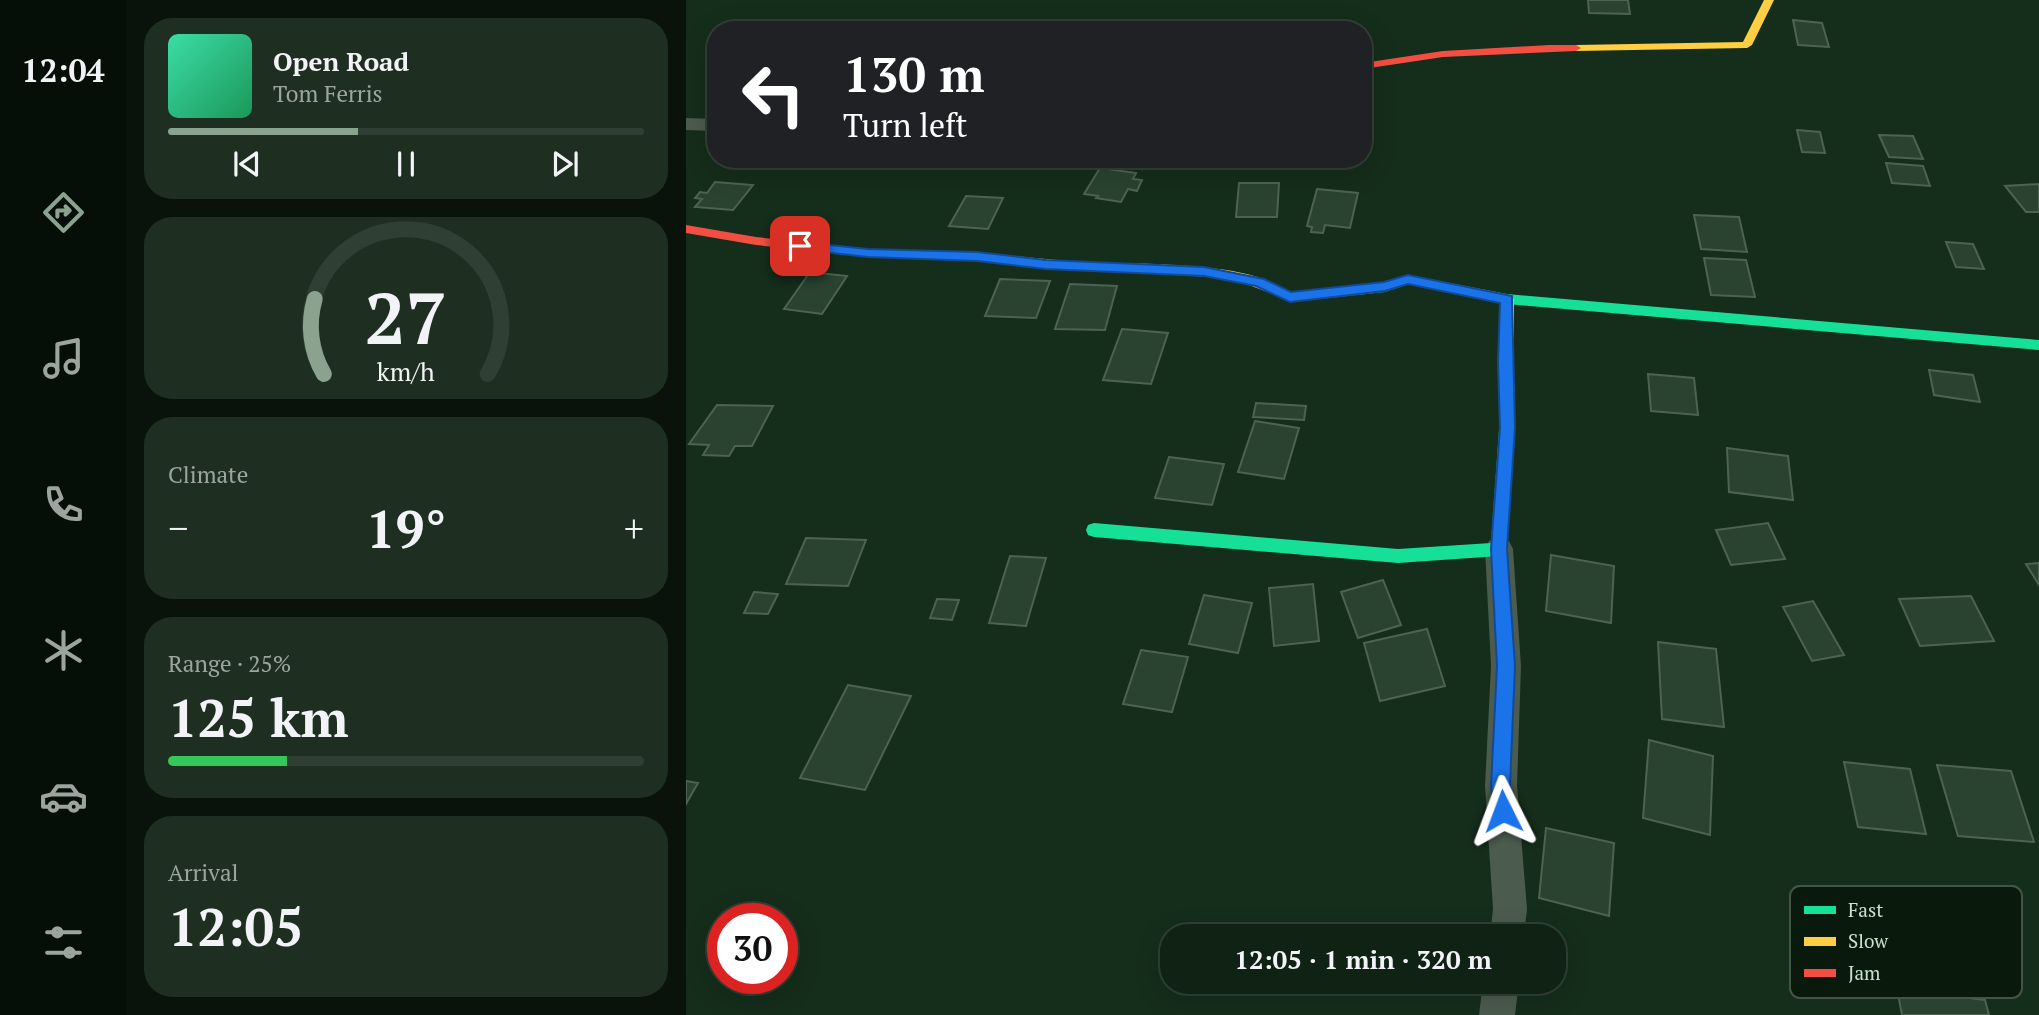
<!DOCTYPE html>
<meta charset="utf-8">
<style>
:root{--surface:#102214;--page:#1e2f22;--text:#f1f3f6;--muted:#9ca4a0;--line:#303f34;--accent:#8ba28e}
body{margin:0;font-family:"PT Serif",serif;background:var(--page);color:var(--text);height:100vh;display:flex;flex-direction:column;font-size:26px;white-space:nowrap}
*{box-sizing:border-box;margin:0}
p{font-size:23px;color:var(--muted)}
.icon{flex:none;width:38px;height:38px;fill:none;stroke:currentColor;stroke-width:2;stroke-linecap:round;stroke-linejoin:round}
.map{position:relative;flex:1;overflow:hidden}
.drawer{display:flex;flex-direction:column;gap:18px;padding:18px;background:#09130b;width:560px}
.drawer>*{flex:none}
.guide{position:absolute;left:21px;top:21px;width:665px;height:147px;border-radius:28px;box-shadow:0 7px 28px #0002,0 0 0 2px var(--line);background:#202124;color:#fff;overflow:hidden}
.speed{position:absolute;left:21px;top:903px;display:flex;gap:14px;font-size:35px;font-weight:700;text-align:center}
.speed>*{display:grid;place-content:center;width:91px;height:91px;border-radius:50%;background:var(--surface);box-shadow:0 7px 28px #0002,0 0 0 2px var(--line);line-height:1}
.speed .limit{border:10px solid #d22;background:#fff;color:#111}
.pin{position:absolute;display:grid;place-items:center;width:60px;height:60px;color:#fff;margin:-30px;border-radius:14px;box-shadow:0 4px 10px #0006}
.me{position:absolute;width:77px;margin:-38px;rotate:357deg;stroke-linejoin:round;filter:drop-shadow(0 0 5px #0008)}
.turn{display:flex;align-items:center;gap:24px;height:147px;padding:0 21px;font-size:32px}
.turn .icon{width:91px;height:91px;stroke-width:2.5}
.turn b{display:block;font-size:49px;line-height:60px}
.big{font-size:52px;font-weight:600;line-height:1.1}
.drawer .widget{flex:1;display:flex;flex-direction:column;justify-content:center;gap:10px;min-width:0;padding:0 24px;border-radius:28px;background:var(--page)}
.drawer .dial{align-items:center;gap:0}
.dial svg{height:182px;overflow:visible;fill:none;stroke:var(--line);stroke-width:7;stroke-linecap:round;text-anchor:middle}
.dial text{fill:var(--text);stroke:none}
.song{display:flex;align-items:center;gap:21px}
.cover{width:84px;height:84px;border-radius:10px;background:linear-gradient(135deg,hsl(160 70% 55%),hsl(150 70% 35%))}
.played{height:7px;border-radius:4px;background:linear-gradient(90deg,var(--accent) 40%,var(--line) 40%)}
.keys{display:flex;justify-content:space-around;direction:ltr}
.heat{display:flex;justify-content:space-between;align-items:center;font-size:38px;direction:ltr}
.charge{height:10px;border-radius:5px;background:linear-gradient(90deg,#34c759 25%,var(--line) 0)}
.trip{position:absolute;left:474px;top:924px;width:406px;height:70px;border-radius:28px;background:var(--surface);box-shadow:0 7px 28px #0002,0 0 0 2px var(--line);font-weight:600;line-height:70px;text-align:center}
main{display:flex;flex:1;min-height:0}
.tabs{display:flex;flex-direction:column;width:126px;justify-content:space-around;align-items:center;background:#060e08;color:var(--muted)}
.tabs .icon{width:49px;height:49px}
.tabs .active{color:var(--accent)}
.tabs b{font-size:32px;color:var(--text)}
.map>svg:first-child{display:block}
.building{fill:#294330;stroke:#4e6252;stroke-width:2}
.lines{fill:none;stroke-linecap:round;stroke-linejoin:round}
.street{fill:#4b5b4d;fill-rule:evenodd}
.fast{fill:#16e098;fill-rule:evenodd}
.slow{fill:#ffcf43;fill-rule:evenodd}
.jam{fill:#f24e42;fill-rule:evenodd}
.route{fill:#1a73e8;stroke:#114b97;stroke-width:2}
.key{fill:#091a0c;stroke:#435646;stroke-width:2}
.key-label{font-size:19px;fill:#cae1cc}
</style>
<main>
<nav class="tabs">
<b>12:04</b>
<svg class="icon active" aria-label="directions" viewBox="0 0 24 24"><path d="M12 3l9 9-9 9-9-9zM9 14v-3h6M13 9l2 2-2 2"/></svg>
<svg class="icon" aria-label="music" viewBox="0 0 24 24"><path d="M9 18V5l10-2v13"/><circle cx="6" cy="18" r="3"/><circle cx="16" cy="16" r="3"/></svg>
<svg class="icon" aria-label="phone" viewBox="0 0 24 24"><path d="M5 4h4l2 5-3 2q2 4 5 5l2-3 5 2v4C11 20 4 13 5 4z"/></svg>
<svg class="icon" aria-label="climate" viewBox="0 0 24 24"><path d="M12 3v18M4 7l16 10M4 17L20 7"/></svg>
<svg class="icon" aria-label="car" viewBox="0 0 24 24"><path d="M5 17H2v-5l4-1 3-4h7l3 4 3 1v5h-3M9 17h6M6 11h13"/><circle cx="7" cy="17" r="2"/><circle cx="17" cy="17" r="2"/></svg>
<svg class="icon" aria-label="filters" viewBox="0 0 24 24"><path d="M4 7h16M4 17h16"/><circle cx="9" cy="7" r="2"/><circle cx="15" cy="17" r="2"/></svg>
</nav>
<section class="drawer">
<div class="widget">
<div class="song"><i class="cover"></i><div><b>Open Road</b><p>Tom Ferris</p></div></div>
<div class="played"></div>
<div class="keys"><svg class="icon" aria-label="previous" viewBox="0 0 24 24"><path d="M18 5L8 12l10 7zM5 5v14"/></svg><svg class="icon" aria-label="pause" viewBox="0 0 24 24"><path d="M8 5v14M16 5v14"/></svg><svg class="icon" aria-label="next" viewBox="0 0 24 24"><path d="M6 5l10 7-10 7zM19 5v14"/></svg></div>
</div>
<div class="widget dial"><svg viewBox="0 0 100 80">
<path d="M14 69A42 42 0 1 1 86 69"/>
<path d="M14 69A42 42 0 0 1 10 36" stroke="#8ba28e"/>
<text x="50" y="56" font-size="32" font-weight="700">27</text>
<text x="50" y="72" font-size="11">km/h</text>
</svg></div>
<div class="widget"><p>Climate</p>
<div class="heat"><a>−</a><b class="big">19°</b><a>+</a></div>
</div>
<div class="widget"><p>Range · 25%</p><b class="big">125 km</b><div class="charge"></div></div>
<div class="widget"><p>Arrival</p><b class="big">12:05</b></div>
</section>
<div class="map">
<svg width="1353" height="1015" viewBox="0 0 1353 1015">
<rect width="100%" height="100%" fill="#152d1b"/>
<path class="building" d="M 902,0 L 942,0 L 944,14 L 903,13 Z
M 1107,20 L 1136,23 L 1143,47 L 1112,45 Z
M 238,24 L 301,26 L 299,30 L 235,30 Z
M 1111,130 L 1134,132 L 1139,153 L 1116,152 Z
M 1193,135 L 1227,136 L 1237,159 L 1203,157 Z
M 1200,163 L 1237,166 L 1244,186 L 1206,183 Z
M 414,168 L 450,173 L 447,179 L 456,180 L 451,191 L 442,189 L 435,202 L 410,198 L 412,196 L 398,194 Z
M 29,182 L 67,185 L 47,210 L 9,207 L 16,199 L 9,198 L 14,192 L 21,193 Z
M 553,183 L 593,183 L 591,217 L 550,217 Z
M 1353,184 L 1353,212 L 1340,212 L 1319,186 Z
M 631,189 L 672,193 L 664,228 L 639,225 L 637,233 L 625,232 L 626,227 L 621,226 Z
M 280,196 L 317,198 L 302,229 L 263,226 Z
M 1008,215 L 1053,217 L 1061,252 L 1015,249 Z
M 1260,242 L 1287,244 L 1298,269 L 1270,267 Z
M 1018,258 L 1060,260 L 1069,297 L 1025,295 Z
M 124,272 L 161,276 L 136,314 L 98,309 Z
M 314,279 L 364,281 L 350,318 L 299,316 Z
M 384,284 L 431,286 L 419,330 L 369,329 Z
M 436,329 L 482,333 L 465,384 L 417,380 Z
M 1243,370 L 1287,375 L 1294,402 L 1248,395 Z
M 962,374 L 1008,378 L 1012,415 L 965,411 Z
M 570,403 L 620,406 L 618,420 L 567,417 Z
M 31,405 L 87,406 L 66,446 L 49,446 L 43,456 L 17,455 L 23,445 L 3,444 Z
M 569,421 L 613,428 L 598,479 L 552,472 Z
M 1041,448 L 1102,456 L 1107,500 L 1043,492 Z
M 483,457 L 538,464 L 526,505 L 469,498 Z
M 1082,523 L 1099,559 L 1045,565 L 1030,530 Z
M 120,538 L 180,540 L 162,586 L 100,584 Z
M 865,555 L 928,566 L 925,623 L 860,611 Z
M 324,556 L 360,558 L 340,626 L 303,623 Z
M 1353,563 L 1353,585 L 1340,564 Z
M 697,580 L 715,625 L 672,638 L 655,592 Z
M 627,584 L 633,641 L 588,646 L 583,588 Z
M 68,592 L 92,594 L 82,614 L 58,613 Z
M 518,595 L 566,603 L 552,653 L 503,644 Z
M 1285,596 L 1308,641 L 1234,646 L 1213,599 Z
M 251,599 L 273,600 L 266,620 L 244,618 Z
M 1127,601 L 1158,655 L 1126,661 L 1097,607 Z
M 741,629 L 759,686 L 694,701 L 678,643 Z
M 972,642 L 1030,649 L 1038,727 L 976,719 Z
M 455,650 L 502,657 L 486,712 L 437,704 Z
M 162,685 L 225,696 L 179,790 L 114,778 Z
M 963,740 L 1027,756 L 1024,835 L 957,818 Z
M 1158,762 L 1224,769 L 1240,834 L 1172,827 Z
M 1251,765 L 1325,771 L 1348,842 L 1272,836 Z
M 0,781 L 12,783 L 0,804 Z
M 860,828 L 928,843 L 923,916 L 853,898 Z
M 1211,989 L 1299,1000 L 1303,1015 L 1216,1015 Z"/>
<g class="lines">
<path class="street" d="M 0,118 L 30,119 L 30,131 L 0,130 Z
M 813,538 L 823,541 L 827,549 L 835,666 L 831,786 L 841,909 L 838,936 L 804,936 L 807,909 L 799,786 L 805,666 L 799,549 L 803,541 Z
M 797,982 L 833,982 L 829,1015 L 793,1015 Z"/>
<path class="fast" d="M 722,275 L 821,294 L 1353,340 L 1353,350 L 821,304 L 723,284 L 699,292 L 604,302 L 580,289 L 587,284 L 605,292 L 698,283 Z
M 821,410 L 828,416 L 821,549 L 819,554 L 813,556 L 712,563 L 408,537 L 402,535 L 400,530 L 402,525 L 408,523 L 712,549 L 805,543 L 814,416 Z"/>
<path class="slow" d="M 1078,0 L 1088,0 L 1066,45 L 1061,48 L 890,51 L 885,48 L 890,45 L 1057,42 Z
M 299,253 C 331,256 363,260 395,262 C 435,264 568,261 594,289 L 587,294 L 563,285 L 527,277 L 376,269 L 294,260 L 293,257 Z
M 821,294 L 828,299 L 828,416 L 821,422 L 814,416 L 814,299 Z"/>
<path class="jam" d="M 863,45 L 890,45 L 895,48 L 890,51 L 757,57 L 677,69 L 677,63 L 757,51 Z
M 0,225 L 70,237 L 182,249 L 299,253 L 305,257 L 299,261 L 182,257 L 70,245 L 0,233 Z"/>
</g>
<path class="route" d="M 114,242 L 182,249 L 291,252 L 360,260 L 518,267 L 578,279 L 605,292 L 698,282 L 722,275 L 826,296 L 829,428 L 821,549 L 829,666 L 824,786 L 826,811 L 824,818 L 817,821 L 810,818 L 805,786 L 811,666 L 805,549 L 814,428 L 812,363 L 814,303 L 722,284 L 699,291 L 604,302 L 570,286 L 518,276 L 360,269 L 291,261 L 182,257 L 110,249 L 110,243 Z"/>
<rect x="1104" y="886" width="232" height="112" rx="10" class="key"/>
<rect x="1118" y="906" width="32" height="8" fill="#16e098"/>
<rect x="1118" y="937" width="32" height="9" fill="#ffcf43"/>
<rect x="1118" y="969" width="32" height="8" fill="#f24e42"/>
<g class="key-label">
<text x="1162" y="917">Fast</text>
<text x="1162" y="948">Slow</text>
<text x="1162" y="980">Jam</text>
</g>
</svg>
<div class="speed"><div class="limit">30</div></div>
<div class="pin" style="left:114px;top:246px;background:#d93025"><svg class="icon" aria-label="arrive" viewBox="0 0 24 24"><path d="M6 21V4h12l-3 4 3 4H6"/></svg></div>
<svg class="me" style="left:817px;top:811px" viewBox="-20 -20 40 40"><path d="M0-17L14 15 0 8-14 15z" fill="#1a73e8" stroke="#fff" stroke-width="4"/></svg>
<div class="trip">12:05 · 1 min · 320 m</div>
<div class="guide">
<div class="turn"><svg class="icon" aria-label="left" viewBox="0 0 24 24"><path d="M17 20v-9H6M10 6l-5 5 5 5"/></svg><div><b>130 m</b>Turn left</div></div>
</div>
</div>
</main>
